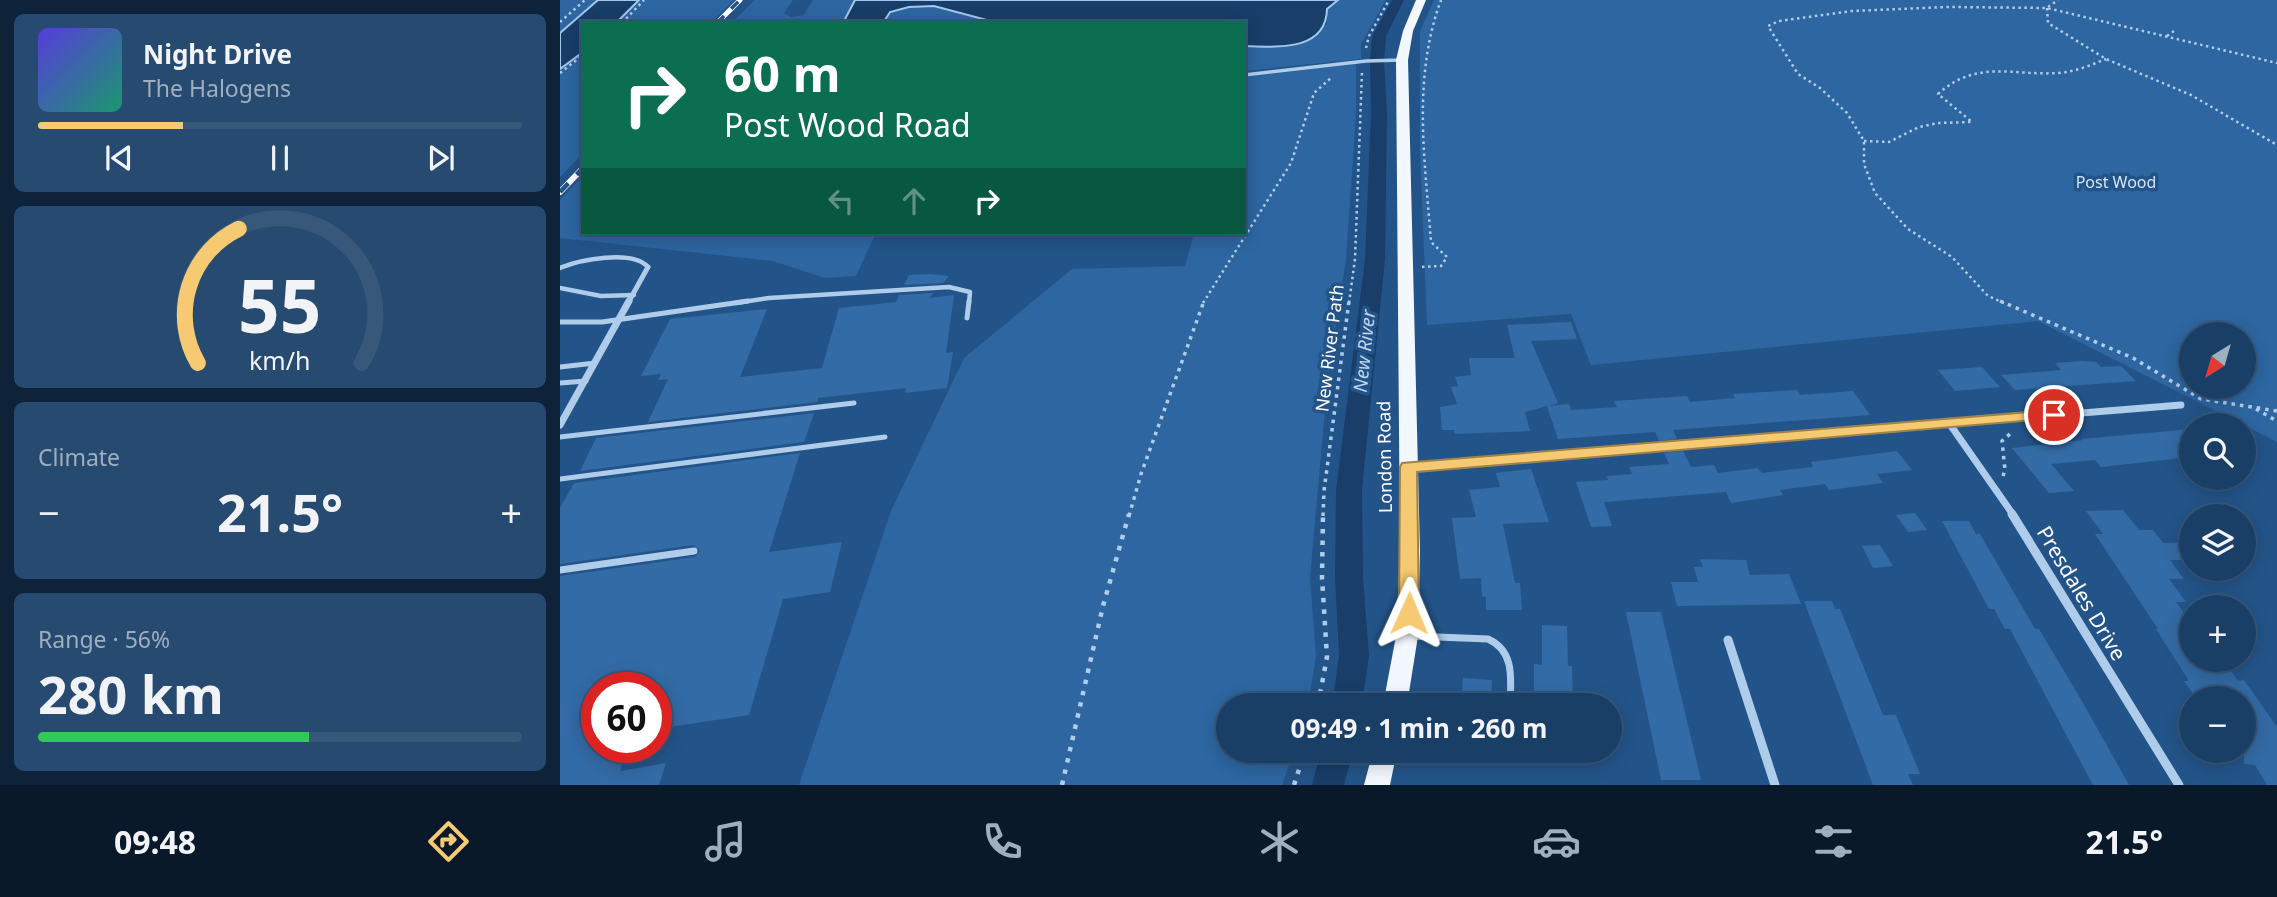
<!DOCTYPE html>
<meta charset="utf-8">
<style>
:root{--surface:#1a3f67;--page:#274a70;--text:#f1f3f6;--muted:#9fafc0;--line:#38587b;--accent:#f5ca72}
body{margin:0;font-family:"Noto Sans",sans-serif;background:var(--page);color:var(--text);height:100vh;display:flex;flex-direction:column;font-size:26px;white-space:nowrap}
*{box-sizing:border-box;margin:0}
p{font-size:23px;color:var(--muted)}
.icon{flex:none;width:38px;height:38px;fill:none;stroke:currentColor;stroke-width:2;stroke-linecap:round;stroke-linejoin:round}
.map{position:relative;flex:1;overflow:hidden}
.side{display:flex;flex-direction:column;gap:14px;padding:14px;background:#0e2339;width:560px}
.side>*{flex:none}
.guide{position:absolute;left:21px;top:21px;width:665px;height:214px;border-radius:0px;box-shadow:0 4px 18px #0003,0 0 0 2px var(--line);background:#0b6e4f;color:#fff;overflow:hidden}
.needle{width:46px;rotate:217deg}
.fabs{position:absolute;left:1619px;top:322px;display:grid;gap:14px}
.fabs a{display:grid;place-items:center;width:77px;height:77px;border-radius:50%;background:var(--surface);box-shadow:0 4px 18px #0003,0 0 0 2px var(--line);font-size:35px}
.speed{position:absolute;left:21px;top:672px;display:flex;gap:14px;font-size:35px;font-weight:700;text-align:center}
.speed>*{display:grid;place-content:center;width:91px;height:91px;border-radius:50%;background:var(--surface);box-shadow:0 4px 18px #0003,0 0 0 2px var(--line);line-height:1}
.speed .limit{border:10px solid #d22;background:#fff;color:#111}
.pin{position:absolute;display:grid;place-items:center;width:60px;height:60px;color:#fff;margin:-30px;border:4px solid #fff;border-radius:50%;box-shadow:0 2px 7px #0007}
.me{position:absolute;width:77px;margin:-38px;rotate:1deg;stroke-linejoin:round;filter:drop-shadow(0 0 5px #0008)}
.turn{display:flex;align-items:center;gap:24px;height:147px;padding:0 28px;font-size:32px}
.turn .icon{width:91px;height:91px;stroke-width:2.5}
.turn b{display:block;font-size:49px;line-height:60px}
.lanes{display:flex;align-items:center;height:66px;padding:0 28px;background:#0003;justify-content:center;gap:35px;direction:ltr}
.lanes .off{opacity:.35}
.big{font-size:52px;font-weight:700;line-height:1.1}
.side .widget{flex:1;display:flex;flex-direction:column;justify-content:center;gap:10px;min-width:0;padding:0 24px;border-radius:10px;background:var(--page)}
.side .dial{align-items:center;gap:0}
.dial svg{height:182px;overflow:visible;fill:none;stroke:var(--line);stroke-width:7;stroke-linecap:round;text-anchor:middle}
.dial text{fill:var(--text);stroke:none}
.song{display:flex;align-items:center;gap:21px}
.cover{width:84px;height:84px;border-radius:10px;background:linear-gradient(135deg,hsl(250 70% 55%),hsl(160 70% 35%))}
.played{height:7px;border-radius:4px;background:linear-gradient(90deg,var(--accent) 30%,var(--line) 30%)}
.keys{display:flex;justify-content:space-around;direction:ltr}
.heat{display:flex;justify-content:space-between;align-items:center;font-size:38px;direction:ltr}
.charge{height:10px;border-radius:5px;background:linear-gradient(90deg,#34c759 56%,var(--line) 0)}
.trip{position:absolute;left:656px;top:693px;width:406px;height:70px;border-radius:35px;background:var(--surface);box-shadow:0 4px 18px #0003,0 0 0 2px var(--line);font-weight:700;line-height:70px;text-align:center}
.dock{display:flex;height:112px;justify-content:space-around;align-items:center;background:#0a1929;color:var(--muted)}
.dock .icon{width:49px;height:49px}
.dock .active{color:var(--accent)}
.dock b{font-size:32px;color:var(--text)}
main{display:flex;flex:1;min-height:0}
.map>svg:first-child{display:block}
.green{fill:#2d66a1;fill-rule:evenodd}
.water{fill:#183e69;stroke:#a3c8eb;stroke-width:2}
.lines{fill:none;stroke-linecap:round;stroke-linejoin:round}
.canal{fill:#183e69;fill-rule:evenodd}
.building{fill:#336ba6}
.path-far2{stroke:#afccea;stroke-width:2.5;stroke-dasharray:2.5 3.5;stroke-linecap:butt}
.path-far1{stroke:#afccea;stroke-width:3.5;stroke-dasharray:3.5 5;stroke-linecap:butt}
.path{stroke:#afccea;stroke-width:4.5;stroke-dasharray:4.5 7;stroke-linecap:butt}
.service-far3{stroke:#afccea;stroke-width:3.5}
.service-far2{stroke:#afccea;stroke-width:4.5}
.service-far1{stroke:#afccea;stroke-width:5}
.service{stroke:#afccea;stroke-width:7}
.minor-far2{stroke:#afccea;stroke-width:5}
.minor-far1{stroke:#afccea;stroke-width:7}
.minor{stroke:#afccea;stroke-width:9}
.primary{fill:#f3f8fe;fill-rule:evenodd}
.rail-far1-casing{stroke:#fff;stroke-width:5}
.rail-casing{stroke:#fff;stroke-width:6}
.rail-far1{stroke:#235489;stroke-width:3.5;stroke-dasharray:10;stroke-linecap:butt}
.rail{stroke:#235489;stroke-width:4.5;stroke-dasharray:12;stroke-linecap:butt}
.route{fill:#f5ca72;stroke:#9f834a;stroke-width:2}
.labels{text-anchor:middle;dominant-baseline:central;stroke-width:7;stroke-linejoin:round;paint-order:stroke}
.far-park-label{font-size:16px;fill:#d4e5f7;stroke:#235489}
.street-label{font-size:18px;fill:#fff;stroke:#235489}
.water-label{font-size:19px;font-style:italic;fill:#bbd6f1;stroke:#235489}
.near-street-label{font-size:21px;fill:#fff;stroke:#235489}
</style>
<main>
<section class="side">
<div class="widget">
<div class="song"><i class="cover"></i><div><b>Night Drive</b><p>The Halogens</p></div></div>
<div class="played"></div>
<div class="keys"><svg class="icon" aria-label="previous" viewBox="0 0 24 24"><path d="M18 5L8 12l10 7zM5 5v14"/></svg><svg class="icon" aria-label="pause" viewBox="0 0 24 24"><path d="M8 5v14M16 5v14"/></svg><svg class="icon" aria-label="next" viewBox="0 0 24 24"><path d="M6 5l10 7-10 7zM19 5v14"/></svg></div>
</div>
<div class="widget dial"><svg viewBox="0 0 100 80">
<path d="M14 69A42 42 0 1 1 86 69"/>
<path d="M14 69A42 42 0 0 1 32 10" stroke="#f5ca72"/>
<text x="50" y="56" font-size="32" font-weight="700">55</text>
<text x="50" y="72" font-size="11">km/h</text>
</svg></div>
<div class="widget"><p>Climate</p>
<div class="heat"><a>−</a><b class="big">21.5°</b><a>+</a></div>
</div>
<div class="widget"><p>Range · 56%</p><b class="big">280 km</b><div class="charge"></div></div>
</section>
<div class="map">
<svg width="1717" height="785" viewBox="0 0 1717 785">
<rect width="100%" height="100%" fill="#235489"/>
<path class="green" d="M 0,0 L 38,0 L 0,33 Z
M 79,0 L 174,0 L 151,23 L 56,23 Z
M 195,0 L 233,0 L 224,13 L 231,17 L 244,15 L 253,0 L 295,0 L 283,23 L 171,23 Z
M 778,0 L 826,0 L 801,44 L 801,59 L 684,71 L 684,46 L 721,47 L 767,24 L 767,9 Z
M 874,0 L 1717,0 L 1717,442 L 1478,321 L 1031,365 L 1011,314 L 867,325 L 860,151 L 860,31 ZM 1631,334 L 1684,334 L 1684,387 L 1631,387 Z
M 374,6 L 438,23 L 323,23 L 329,12 L 349,7 Z
M 23,52 L 23,153 L 0,177 L 0,69 Z
M 796,64 L 796,114 L 786,259 L 768,377 L 750,578 L 756,657 L 748,705 L 668,705 L 668,751 L 734,751 L 722,785 L 239,785 L 331,511 L 404,358 L 512,269 L 625,266 L 634,233 L 684,233 L 684,77 Z
M 23,176 L 23,233 L 225,233 C 255,237 286,233 316,233 L 296,276 L 265,278 L 213,261 L 0,238 L 0,200 Z"/>
<path class="water" d="M 38,0 L 79,0 L 56,23 L 23,23 L 23,52 L 0,69 L 0,33 Z
M 295,0 L 778,0 L 767,9 C 766,52 716,47 684,46 L 684,23 L 438,23 L 374,6 L 349,7 L 330,12 L 323,23 L 283,23 Z"/>
<g class="lines">
<path class="canal" d="M 832,0 L 844,0 L 826,36 L 824,61 L 827,113 L 825,259 L 802,490 L 803,578 L 809,656 L 802,705 L 772,705 L 779,656 L 775,578 L 776,490 L 805,259 L 811,113 L 810,61 L 812,36 Z
M 761,751 L 793,751 L 784,785 L 752,785 Z"/>
</g>
<path class="building" d="M 371,274 L 389,276 L 383,283 L 344,285 L 349,275 Z
M 374,293 L 369,298 L 394,295 L 386,353 L 393,352 L 387,388 L 345,393 L 346,388 L 258,398 L 257,402 L 88,422 L 108,379 L 98,380 L 101,374 L 81,376 L 110,319 L 207,309 L 180,377 L 262,368 L 279,308 L 336,302 L 339,295 Z
M 1011,322 L 1017,339 L 971,341 L 998,403 L 988,406 L 1009,404 L 1011,410 L 1057,407 L 1054,401 L 1127,396 L 1130,402 L 1175,398 L 1173,394 L 1237,390 L 1240,395 L 1293,391 L 1310,415 L 1113,430 L 1117,439 L 1099,441 L 1095,432 L 998,439 L 987,406 L 965,412 L 970,431 L 895,434 L 894,430 L 882,430 L 880,407 L 897,404 L 891,387 L 898,386 L 895,377 L 911,375 L 909,358 L 955,358 L 947,325 Z
M 1522,361 L 1536,362 L 1541,367 L 1561,366 L 1576,381 L 1455,390 L 1441,375 L 1501,370 L 1495,363 Z
M 1422,367 L 1440,387 L 1395,391 L 1378,370 Z
M 254,413 L 244,442 L 20,471 L 36,438 Z
M 1631,429 L 1631,457 L 1541,467 L 1535,460 L 1491,464 L 1514,491 L 1489,493 L 1452,448 L 1523,440 L 1521,439 Z
M 1123,451 L 1131,467 L 1154,465 L 1158,473 L 1198,468 L 1202,473 L 1253,467 L 1251,462 L 1337,451 L 1352,470 L 1317,474 L 1323,483 L 1269,490 L 1265,484 L 1220,490 L 1223,495 L 1171,503 L 1166,492 L 1044,502 L 1052,526 L 1031,527 L 1016,482 L 1048,480 L 1047,476 L 1072,474 L 1069,467 L 1109,464 L 1104,453 Z
M 240,453 L 209,552 L 282,542 L 270,592 L 223,599 L 189,715 L 96,729 L 96,688 L 37,688 L 37,747 L 69,747 L 60,771 L 106,763 L 99,785 L 0,785 L 0,576 L 135,557 L 140,551 L 133,545 L 0,564 L 0,508 L 14,483 Z
M 971,469 L 989,522 L 943,524 L 955,583 L 960,583 L 962,610 L 926,610 L 926,597 L 922,596 L 921,578 L 900,579 L 892,518 L 916,517 L 909,490 L 940,487 L 936,473 Z
M 1563,510 L 1579,530 L 1593,530 L 1603,543 L 1624,543 L 1631,553 L 1631,560 L 1610,560 L 1624,579 L 1609,579 L 1626,602 L 1616,602 L 1631,622 L 1631,660 L 1664,660 L 1678,681 L 1684,680 L 1717,727 L 1717,785 L 1707,785 L 1695,765 L 1684,764 L 1684,698 L 1636,698 L 1624,681 L 1629,681 L 1596,629 L 1598,629 L 1535,534 L 1543,534 L 1526,511 Z
M 1355,513 L 1367,530 L 1348,532 L 1336,515 Z
M 1382,521 L 1409,521 L 1416,534 L 1420,534 L 1475,629 L 1479,629 L 1523,703 L 1569,785 L 1533,785 L 1450,629 L 1445,629 L 1434,609 L 1429,609 Z
M 1320,545 L 1333,566 L 1313,568 L 1302,546 Z
M 1140,559 L 1186,560 L 1190,575 L 1229,574 L 1241,604 L 1117,606 L 1111,582 L 1138,582 L 1134,567 L 1143,567 Z
M 1244,601 L 1272,601 L 1275,609 L 1280,609 L 1323,715 L 1336,715 L 1360,774 L 1348,774 L 1353,785 L 1313,785 Z
M 1066,612 L 1101,612 L 1141,780 L 1101,780 Z
M 982,625 L 1007,626 L 1008,666 L 1012,666 L 1013,705 L 974,705 L 974,664 L 982,665 Z
M 903,678 L 932,680 L 931,705 L 901,705 Z"/>
<g class="lines">
<path class="path-far2" d="M 1488,7 L 1498,0
M 1487,8 L 1488,23 L 1546,59 L 1631,95 L 1717,145
M 0,22 L 25,0
M 62,23 L 84,0
M 1607,36 L 1614,31
M 806,48 L 809,36 L 829,0
M 0,73 L 23,55
M 1304,141 L 1329,142 L 1359,127 L 1378,123 L 1412,122 L 1378,94 C 1417,59 1452,76 1498,73 C 1515,72 1531,65 1546,59
M 862,267 L 881,266 L 887,257 L 871,242 C 865,160 852,79 881,0
M 643,303 L 731,163 L 754,93 L 771,78
M 789,303 L 795,259 L 802,72
M 1444,303 L 1428,296 L 1392,257 L 1348,229 L 1315,193 L 1304,164 L 1304,141 L 1287,113 L 1260,88 L 1238,74 L 1208,26 L 1219,21 L 1292,11 L 1389,7 L 1487,8 L 1717,63"/>
<path class="path-far1" d="M 1440,301 L 1573,358 L 1641,399 L 1717,411
M 1696,409 L 1717,421
M 1443,476 L 1445,470 L 1442,441 L 1451,433
M 569,516 L 581,474 L 644,301
M 763,516 L 764,491 L 789,301"/>
<path class="path" d="M 758,705 L 767,657 L 762,578 L 763,514
M 502,785 L 543,606 L 569,514
M 734,785 L 745,751"/>
<path class="service-far3" d="M 684,75 L 806,61 L 842,60"/>
<path class="service-far2" d="M 0,268 C 19,260 72,249 88,267
M 0,288 L 41,296 L 74,295
M 176,303 L 209,298 L 389,287 L 410,292 L 409,303"/>
<path class="service-far1" d="M 407,318 L 409,301
M 0,322 L 42,322 L 188,301
M 0,367 L 35,363
M 0,383 L 26,381
M 0,437 L 294,403
M 0,479 L 325,437"/>
<path class="service" d="M 0,570 L 134,551
M 852,636 L 928,639 C 955,651 951,679 950,705
M 857,751 L 889,754 L 908,751"/>
<path class="minor-far2" d="M 68,303 L 88,267"/>
<path class="minor-far1" d="M 1389,423 L 1454,516
M 0,425 L 69,301
M 849,467 L 1621,405"/>
<path class="minor" d="M 1452,514 L 1619,785
M 1168,640 L 1215,785"/>
<path class="primary" d="M 856,0 L 866,0 L 853,31 L 848,60 L 860,552 L 858,636 L 847,705 L 823,705 L 836,636 L 840,552 L 836,60 L 843,31 Z
M 813,751 L 837,751 L 830,785 L 804,785 Z"/>
<defs>
<path id="rail-far1" d="M 157,23 L 180,0"/>
<path id="rail" d="M 0,192 L 23,168"/>
</defs>
<use href="#rail-far1" class="rail-far1-casing"/>
<use href="#rail" class="rail-casing"/>
<use href="#rail-far1" class="rail-far1"/>
<use href="#rail" class="rail"/>
</g>
<path class="route" d="M 1494,410 L 1499,411 L 1502,415 L 1499,418 L 857,472 L 859,613 L 856,618 L 849,621 L 842,618 L 839,613 L 840,467 L 842,463 Z"/>
<g class="labels">
<g class="far-park-label">
<text x="1556" y="182">Post Wood</text>
</g>
<g class="street-label">
<text transform="translate(769 348) rotate(-83)">New River Path</text>
<text transform="translate(824 457) rotate(-91)">London Road</text>
</g>
<g class="water-label">
<text transform="translate(804 351) rotate(-84)">New River</text>
</g>
<g class="near-street-label">
<text transform="translate(1522 593) rotate(59)">Presdales Drive</text>
</g>
</g>
</svg>
<div class="fabs">
<a><svg class="needle" viewBox="-14 -14 28 28"><path d="M0-13l5 13h-10z" fill="#e53935"/><path d="M0 13l5-13h-10z" fill="#9fafc0"/></svg></a>
<a><svg class="icon" aria-label="search" viewBox="0 0 24 24"><circle cx="10" cy="10" r="6"/><path d="M15 15l6 6"/></svg></a>
<a><svg class="icon" aria-label="layers" viewBox="0 0 24 24"><path d="M12 4l9 5-9 5-9-5zM3 14l9 5 9-5"/></svg></a>
<a>+</a>
<a>−</a>
</div>
<div class="speed"><div class="limit">60</div></div>
<div class="pin" style="left:1494px;top:415px;background:#d93025"><svg class="icon" aria-label="arrive" viewBox="0 0 24 24"><path d="M6 21V4h12l-3 4 3 4H6"/></svg></div>
<svg class="me" style="left:849px;top:613px" viewBox="-20 -20 40 40"><path d="M0-17L14 15 0 8-14 15z" fill="#f5ca72" stroke="#fff" stroke-width="4"/></svg>
<div class="trip">09:49 · 1 min · 260 m</div>
<div class="guide">
<div class="turn"><svg class="icon" aria-label="right" viewBox="0 0 24 24"><path d="M7 20v-9h11M14 6l5 5-5 5"/></svg><div><b>60 m</b>Post Wood Road</div></div>
<div class="lanes"><svg class="icon off" aria-label="left" viewBox="0 0 24 24"><path d="M17 20v-9H6M10 6l-5 5 5 5"/></svg><svg class="icon off" aria-label="ahead" viewBox="0 0 24 24"><path d="M12 20V5M6 11l6-6 6 6"/></svg><svg class="icon" aria-label="right" viewBox="0 0 24 24"><path d="M7 20v-9h11M14 6l5 5-5 5"/></svg></div>
</div>
</div>
</main>
<nav class="dock">
<b>09:48</b>
<svg class="icon active" aria-label="directions" viewBox="0 0 24 24"><path d="M12 3l9 9-9 9-9-9zM9 14v-3h6M13 9l2 2-2 2"/></svg>
<svg class="icon" aria-label="music" viewBox="0 0 24 24"><path d="M9 18V5l10-2v13"/><circle cx="6" cy="18" r="3"/><circle cx="16" cy="16" r="3"/></svg>
<svg class="icon" aria-label="phone" viewBox="0 0 24 24"><path d="M5 4h4l2 5-3 2q2 4 5 5l2-3 5 2v4C11 20 4 13 5 4z"/></svg>
<svg class="icon" aria-label="climate" viewBox="0 0 24 24"><path d="M12 3v18M4 7l16 10M4 17L20 7"/></svg>
<svg class="icon" aria-label="car" viewBox="0 0 24 24"><path d="M5 17H2v-5l4-1 3-4h7l3 4 3 1v5h-3M9 17h6M6 11h13"/><circle cx="7" cy="17" r="2"/><circle cx="17" cy="17" r="2"/></svg>
<svg class="icon" aria-label="filters" viewBox="0 0 24 24"><path d="M4 7h16M4 17h16"/><circle cx="9" cy="7" r="2"/><circle cx="15" cy="17" r="2"/></svg>
<b>21.5°</b>
</nav>
